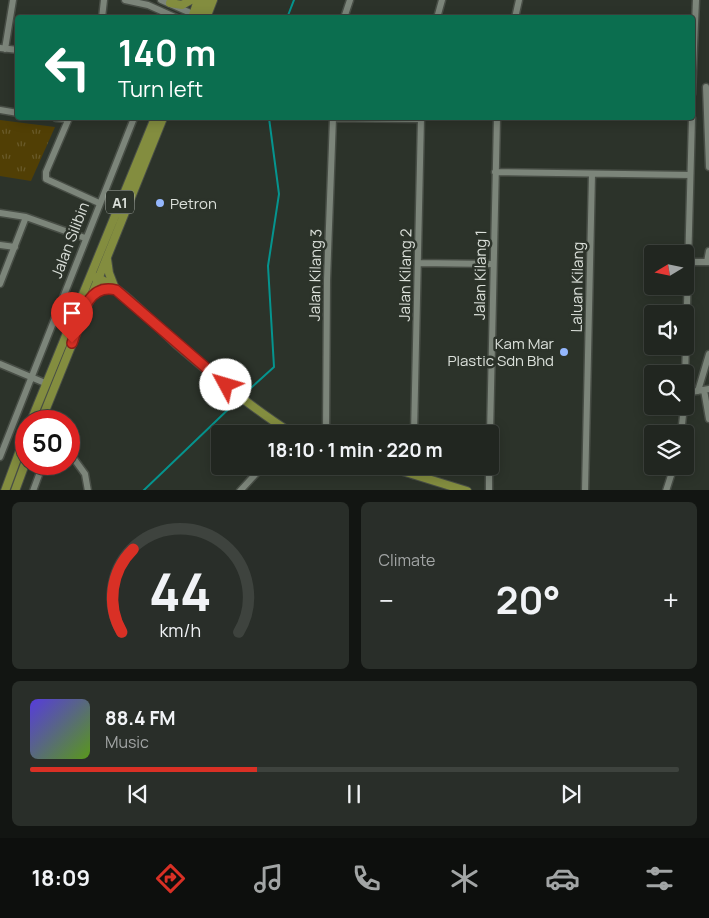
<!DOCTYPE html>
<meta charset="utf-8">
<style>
:root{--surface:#212620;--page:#292e29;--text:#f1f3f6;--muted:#a2a5a5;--line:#3e433e;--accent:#d93025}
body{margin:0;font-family:Manrope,sans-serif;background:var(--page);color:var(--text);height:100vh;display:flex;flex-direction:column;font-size:19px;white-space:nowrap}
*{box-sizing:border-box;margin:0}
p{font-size:16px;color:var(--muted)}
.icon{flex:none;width:28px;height:28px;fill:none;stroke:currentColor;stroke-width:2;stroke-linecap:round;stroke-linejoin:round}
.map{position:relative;height:490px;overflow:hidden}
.sheet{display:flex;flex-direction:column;gap:12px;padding:12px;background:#121512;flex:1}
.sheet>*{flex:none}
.guide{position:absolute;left:15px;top:15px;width:680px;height:105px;border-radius:5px;box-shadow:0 2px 12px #0003,0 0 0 1px var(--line);background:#0b6e4f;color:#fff;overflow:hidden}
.needle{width:32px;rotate:260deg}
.buttons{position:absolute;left:644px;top:245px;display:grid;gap:10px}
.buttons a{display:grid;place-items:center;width:50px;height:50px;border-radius:5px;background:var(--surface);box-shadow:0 2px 12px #0003,0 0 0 1px var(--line);font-size:25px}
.speed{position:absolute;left:15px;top:410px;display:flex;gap:10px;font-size:25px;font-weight:700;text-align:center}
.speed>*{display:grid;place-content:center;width:65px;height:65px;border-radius:50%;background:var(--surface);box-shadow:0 2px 12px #0003,0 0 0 1px var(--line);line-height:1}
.speed .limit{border:8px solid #d22;background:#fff;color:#111}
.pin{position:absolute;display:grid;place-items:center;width:42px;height:42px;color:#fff;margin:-51px -21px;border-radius:50% 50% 50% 0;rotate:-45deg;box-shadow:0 0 5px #0007}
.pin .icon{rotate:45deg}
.me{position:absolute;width:55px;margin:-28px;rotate:309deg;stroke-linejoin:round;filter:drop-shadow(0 0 4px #0008)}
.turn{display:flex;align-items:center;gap:18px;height:105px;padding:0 20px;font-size:22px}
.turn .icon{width:65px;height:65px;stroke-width:2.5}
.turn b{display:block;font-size:35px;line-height:42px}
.big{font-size:38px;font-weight:700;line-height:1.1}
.sheet .tile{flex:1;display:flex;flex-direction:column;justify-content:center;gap:8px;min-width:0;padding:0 18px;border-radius:8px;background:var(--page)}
.sheet .dial{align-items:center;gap:0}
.dial svg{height:130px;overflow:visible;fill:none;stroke:var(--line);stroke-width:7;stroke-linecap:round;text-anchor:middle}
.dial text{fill:var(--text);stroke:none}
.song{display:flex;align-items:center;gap:15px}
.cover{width:60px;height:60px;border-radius:8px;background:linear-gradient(135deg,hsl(250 70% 55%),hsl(90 70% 35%))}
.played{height:5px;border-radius:2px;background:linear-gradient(90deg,var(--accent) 35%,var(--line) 35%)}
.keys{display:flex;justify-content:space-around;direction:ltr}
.heat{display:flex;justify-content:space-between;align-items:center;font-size:28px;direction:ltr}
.sheet .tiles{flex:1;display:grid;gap:12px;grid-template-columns:1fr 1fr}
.tile:last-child{grid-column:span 2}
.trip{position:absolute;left:211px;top:425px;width:288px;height:50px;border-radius:5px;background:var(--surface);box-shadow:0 2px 12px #0003,0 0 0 1px var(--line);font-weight:700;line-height:50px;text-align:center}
.tab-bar{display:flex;height:80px;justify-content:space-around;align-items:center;background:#0d0f0d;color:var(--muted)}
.tab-bar .icon{width:35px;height:35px}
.tab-bar .current{color:var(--accent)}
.tab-bar b{font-size:22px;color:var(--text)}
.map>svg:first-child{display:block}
.grass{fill:url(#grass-tufts)}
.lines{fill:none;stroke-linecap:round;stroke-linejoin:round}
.stream{stroke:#05948e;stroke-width:2}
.minor-casing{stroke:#484e46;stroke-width:9}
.major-casing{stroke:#484e46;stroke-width:10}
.minor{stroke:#7c857a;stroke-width:6}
.major{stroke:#838d3f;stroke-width:8}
.route-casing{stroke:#8d1f18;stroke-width:12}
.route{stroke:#d93025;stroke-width:9}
.poi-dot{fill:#94b7fd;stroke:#2c332a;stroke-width:2}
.labels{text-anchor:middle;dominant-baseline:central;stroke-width:5;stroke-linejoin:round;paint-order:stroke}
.shield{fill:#2c332a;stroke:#a6aca5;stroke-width:1}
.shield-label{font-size:14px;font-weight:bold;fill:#dbe0da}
.poi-label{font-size:15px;fill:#dbe0da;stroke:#2c332a;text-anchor:start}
.street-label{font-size:15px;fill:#dbe0da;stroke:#2c332a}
</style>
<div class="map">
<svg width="709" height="491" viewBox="0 0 709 491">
<defs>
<pattern id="grass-tufts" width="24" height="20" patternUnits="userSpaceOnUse" patternTransform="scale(1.25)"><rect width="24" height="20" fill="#513f05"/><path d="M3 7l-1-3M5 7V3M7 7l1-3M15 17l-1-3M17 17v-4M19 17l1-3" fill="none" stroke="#695a29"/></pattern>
</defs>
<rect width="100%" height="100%" fill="#2c332a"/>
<path class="grass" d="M 0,120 L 55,127 L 31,181 L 0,176 Z"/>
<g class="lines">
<path class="stream" d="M 287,18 L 294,0
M 242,396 L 274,367 L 268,266 L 279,194 L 269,118
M 143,491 L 239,399"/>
<defs>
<path id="minor" d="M 125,0 L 148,5 L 177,18
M 161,0 L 193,14
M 102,18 L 104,0
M 344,18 L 350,0
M 437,18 L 442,0
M 515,18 L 519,0
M 0,48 L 18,50
M 5,49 L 13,0
M 706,87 L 709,167
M 692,94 L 696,0
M 0,110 L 18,113
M 56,118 L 68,119
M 69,118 L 46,172 L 46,179 L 99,203
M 333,118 L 421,119
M 495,172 L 690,175
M 0,213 L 26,217 L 85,238
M 0,245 L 15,247
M 687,262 L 709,262
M 707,262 L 709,251
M 418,263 L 492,264
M 0,284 L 26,217
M 0,364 L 45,383
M 685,379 L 692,118
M 704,390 L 709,419
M 698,391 L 709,354
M 685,393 L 709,389
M 326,434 L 327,280 L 333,118
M 414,434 L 421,118
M 490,434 L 497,118
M 681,434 L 684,406
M 69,452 L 85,474 L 88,491
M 0,457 L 134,118
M 413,475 L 413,466
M 33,491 L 43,464
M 240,491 L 263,466
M 489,491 L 489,466
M 585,491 L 592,174
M 666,491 L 674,466"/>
<path id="major" d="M 170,3 L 182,5 L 191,0
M 192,18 L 198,0
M 199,18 L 206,0
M 206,18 L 213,0
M 107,259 L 109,273 L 114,286
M 95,277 C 118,283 158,328 177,345 C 214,377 252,408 293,434
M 91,296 L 101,289 L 115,290
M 31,421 L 155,118
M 41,421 L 163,118
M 386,466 L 467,491
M 5,491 L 26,434
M 15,491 L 26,461"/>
</defs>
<use href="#minor" class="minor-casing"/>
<use href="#major" class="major-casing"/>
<use href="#minor" class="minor"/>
<use href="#major" class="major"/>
</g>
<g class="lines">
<defs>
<path id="route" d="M 72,343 C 80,321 86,282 116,290 L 226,385"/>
</defs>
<use href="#route" class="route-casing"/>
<use href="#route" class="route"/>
</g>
<g class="poi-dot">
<circle cx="160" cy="203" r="5"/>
<circle cx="564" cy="352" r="5"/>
</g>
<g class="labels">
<rect class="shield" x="106" y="190.5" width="28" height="23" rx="4"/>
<g class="shield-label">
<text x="120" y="202">A1</text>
</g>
<g class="poi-label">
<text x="170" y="203">Petron</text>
<text x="554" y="343" text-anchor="end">Kam Mar<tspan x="554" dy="17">Plastic Sdn Bhd</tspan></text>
</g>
<g class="street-label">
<text transform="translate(70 240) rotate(-69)">Jalan Silibin</text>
<text transform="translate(315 275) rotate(-89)">Jalan Kilang 3</text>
<text transform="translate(405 275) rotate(-89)">Jalan Kilang 2</text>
<text transform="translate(480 275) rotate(-89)">Jalan Kilang 1</text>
<text transform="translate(577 287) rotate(-89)">Laluan Kilang</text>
</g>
</g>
</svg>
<div class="buttons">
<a><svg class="needle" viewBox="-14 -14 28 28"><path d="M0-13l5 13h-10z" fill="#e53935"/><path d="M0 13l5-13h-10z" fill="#a2a5a5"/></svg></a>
<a><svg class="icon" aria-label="sound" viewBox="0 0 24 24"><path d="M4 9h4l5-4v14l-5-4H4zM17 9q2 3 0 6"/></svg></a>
<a><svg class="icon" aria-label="search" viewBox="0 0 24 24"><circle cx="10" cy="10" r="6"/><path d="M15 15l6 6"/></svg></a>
<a><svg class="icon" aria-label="layers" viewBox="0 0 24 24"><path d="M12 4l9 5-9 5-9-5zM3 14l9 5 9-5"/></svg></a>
</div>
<div class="speed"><div class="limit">50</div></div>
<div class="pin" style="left:72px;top:343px;background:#d93025"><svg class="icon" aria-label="arrive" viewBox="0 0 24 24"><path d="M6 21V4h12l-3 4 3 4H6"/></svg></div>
<svg class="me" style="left:226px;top:385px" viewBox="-20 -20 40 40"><circle r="19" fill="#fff"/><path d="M0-13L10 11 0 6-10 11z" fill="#d93025"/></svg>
<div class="trip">18:10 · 1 min · 220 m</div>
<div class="guide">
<div class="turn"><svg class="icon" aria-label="left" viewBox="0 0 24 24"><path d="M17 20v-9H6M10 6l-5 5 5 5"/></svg><div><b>140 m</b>Turn left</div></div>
</div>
</div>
<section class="sheet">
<div class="tiles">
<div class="tile dial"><svg viewBox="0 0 100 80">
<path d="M14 69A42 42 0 1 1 86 69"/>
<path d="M14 69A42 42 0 0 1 21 18" stroke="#d93025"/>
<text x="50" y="56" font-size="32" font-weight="700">44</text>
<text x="50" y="72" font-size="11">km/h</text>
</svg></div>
<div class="tile"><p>Climate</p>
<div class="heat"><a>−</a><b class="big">20°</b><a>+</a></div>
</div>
<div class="tile">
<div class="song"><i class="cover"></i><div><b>88.4 FM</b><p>Music</p></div></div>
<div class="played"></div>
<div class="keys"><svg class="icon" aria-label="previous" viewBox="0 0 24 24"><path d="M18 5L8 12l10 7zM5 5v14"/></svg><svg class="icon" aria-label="pause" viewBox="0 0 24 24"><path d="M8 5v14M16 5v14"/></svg><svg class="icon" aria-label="next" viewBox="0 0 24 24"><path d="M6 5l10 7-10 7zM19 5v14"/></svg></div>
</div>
</div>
</section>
<nav class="tab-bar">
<b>18:09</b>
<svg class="icon current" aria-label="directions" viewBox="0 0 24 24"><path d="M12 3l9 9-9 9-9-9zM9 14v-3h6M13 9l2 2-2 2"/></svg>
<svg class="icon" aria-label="music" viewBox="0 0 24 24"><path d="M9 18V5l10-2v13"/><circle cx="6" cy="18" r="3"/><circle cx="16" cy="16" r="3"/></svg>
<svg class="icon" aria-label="phone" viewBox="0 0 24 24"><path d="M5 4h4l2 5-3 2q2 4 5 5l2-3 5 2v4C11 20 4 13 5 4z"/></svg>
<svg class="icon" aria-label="climate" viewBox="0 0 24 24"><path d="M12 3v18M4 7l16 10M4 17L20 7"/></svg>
<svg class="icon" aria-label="car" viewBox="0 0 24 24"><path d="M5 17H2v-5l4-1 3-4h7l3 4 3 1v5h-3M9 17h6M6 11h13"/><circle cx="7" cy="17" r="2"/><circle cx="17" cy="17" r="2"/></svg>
<svg class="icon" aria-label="filters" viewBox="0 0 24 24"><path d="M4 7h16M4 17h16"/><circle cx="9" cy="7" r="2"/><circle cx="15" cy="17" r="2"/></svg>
</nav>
